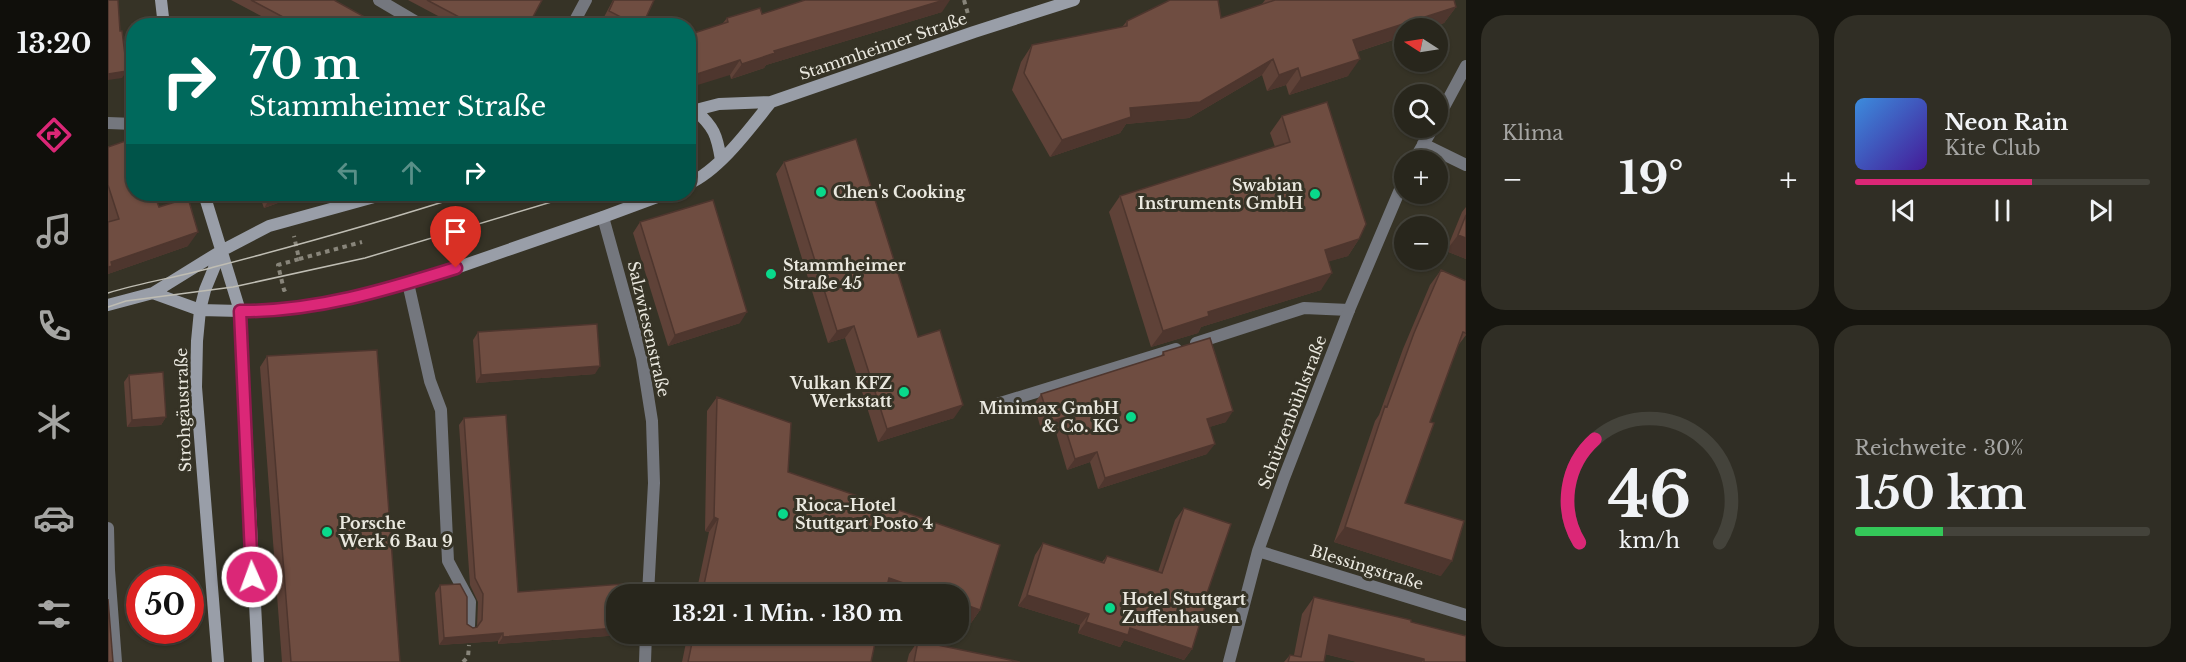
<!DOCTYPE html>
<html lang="de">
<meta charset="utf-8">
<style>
:root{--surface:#28261c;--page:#302e25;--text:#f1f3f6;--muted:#a5a5a3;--line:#44433b;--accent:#db2777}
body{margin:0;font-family:"Libre Baskerville",serif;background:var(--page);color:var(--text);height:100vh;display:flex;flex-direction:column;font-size:22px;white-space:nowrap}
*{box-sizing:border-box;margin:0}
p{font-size:20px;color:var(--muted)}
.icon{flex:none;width:33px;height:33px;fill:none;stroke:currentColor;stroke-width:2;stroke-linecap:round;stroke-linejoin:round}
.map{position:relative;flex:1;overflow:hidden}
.sheet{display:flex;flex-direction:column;gap:15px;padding:15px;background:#16150f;width:720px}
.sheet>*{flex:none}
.hud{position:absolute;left:18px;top:18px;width:570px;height:183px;border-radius:24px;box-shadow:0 2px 4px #0004,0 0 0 2px var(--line);background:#00695c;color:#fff;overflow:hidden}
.needle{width:39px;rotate:282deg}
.controls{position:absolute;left:1286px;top:18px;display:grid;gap:12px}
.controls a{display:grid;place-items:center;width:54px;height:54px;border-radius:50%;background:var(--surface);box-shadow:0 2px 4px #0004,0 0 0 2px var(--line);font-size:30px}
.speed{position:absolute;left:18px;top:566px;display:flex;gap:12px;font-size:30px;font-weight:700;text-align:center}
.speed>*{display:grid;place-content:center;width:78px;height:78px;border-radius:50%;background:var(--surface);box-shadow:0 2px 4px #0004,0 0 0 2px var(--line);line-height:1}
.speed .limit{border:9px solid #d22;background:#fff;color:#111}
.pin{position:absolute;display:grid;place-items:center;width:51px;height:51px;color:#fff;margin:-62px -26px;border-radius:50% 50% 50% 0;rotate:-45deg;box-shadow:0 0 6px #0007}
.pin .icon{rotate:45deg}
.me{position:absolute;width:66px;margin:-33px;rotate:358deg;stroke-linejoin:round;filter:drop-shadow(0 0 4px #0008)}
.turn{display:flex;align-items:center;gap:21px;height:126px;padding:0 24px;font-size:27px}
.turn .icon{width:78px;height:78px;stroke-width:2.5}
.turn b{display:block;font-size:42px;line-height:51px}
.lanes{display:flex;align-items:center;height:57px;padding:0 24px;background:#0003;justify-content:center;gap:30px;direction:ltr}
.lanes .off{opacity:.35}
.big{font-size:45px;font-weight:800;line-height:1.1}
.sheet .card{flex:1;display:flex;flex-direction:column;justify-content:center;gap:9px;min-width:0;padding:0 21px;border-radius:24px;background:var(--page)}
.sheet .dial{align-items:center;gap:0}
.dial svg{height:156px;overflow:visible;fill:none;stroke:var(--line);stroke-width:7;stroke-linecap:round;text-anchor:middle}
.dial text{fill:var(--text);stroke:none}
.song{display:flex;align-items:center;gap:18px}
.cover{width:72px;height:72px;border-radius:9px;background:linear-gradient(135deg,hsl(210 70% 55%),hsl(260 70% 35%))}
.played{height:6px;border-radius:3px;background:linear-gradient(90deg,var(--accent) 60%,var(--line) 60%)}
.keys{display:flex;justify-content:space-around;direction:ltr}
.heat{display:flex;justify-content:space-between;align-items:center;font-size:33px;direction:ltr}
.charge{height:9px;border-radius:4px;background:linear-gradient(90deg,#34c759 30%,var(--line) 0)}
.sheet .tiles{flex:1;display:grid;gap:15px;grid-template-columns:repeat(2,1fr)}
.trip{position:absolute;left:498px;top:584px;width:363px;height:60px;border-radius:24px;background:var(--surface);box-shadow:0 2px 4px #0004,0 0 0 2px var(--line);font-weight:800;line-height:60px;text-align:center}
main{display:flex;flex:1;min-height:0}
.menu{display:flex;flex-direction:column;width:108px;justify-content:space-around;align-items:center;background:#100f0b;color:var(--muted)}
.menu .icon{width:42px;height:42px}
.menu .selected{color:var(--accent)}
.menu b{font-size:27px;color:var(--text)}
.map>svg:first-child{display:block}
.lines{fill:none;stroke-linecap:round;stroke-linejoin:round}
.path{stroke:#88857a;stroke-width:4;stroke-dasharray:4.5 4.5;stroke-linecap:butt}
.lane{stroke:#74777e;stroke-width:12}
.street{stroke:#74777e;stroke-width:12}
.secondary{stroke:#999ea8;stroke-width:12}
.tram{stroke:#bfbdb3;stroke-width:1.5}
.wall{fill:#5f4238}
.shaded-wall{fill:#4e362e}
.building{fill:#6f4d41;stroke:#4e362e;stroke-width:1.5}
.route-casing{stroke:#8e194d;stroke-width:15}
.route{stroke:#db2777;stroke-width:10}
.poi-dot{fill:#09d98b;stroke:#363326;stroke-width:2}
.labels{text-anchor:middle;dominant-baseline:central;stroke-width:6;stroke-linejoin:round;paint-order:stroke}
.street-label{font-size:16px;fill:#eae8df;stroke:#363326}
.poi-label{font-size:16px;font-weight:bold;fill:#eae8df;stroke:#363326;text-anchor:start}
</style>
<main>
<nav class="menu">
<b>13:20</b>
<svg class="icon selected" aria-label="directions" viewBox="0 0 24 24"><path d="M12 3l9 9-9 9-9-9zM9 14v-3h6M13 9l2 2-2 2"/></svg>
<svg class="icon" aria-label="music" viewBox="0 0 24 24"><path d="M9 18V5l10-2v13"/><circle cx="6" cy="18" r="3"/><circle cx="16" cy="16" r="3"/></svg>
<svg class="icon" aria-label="phone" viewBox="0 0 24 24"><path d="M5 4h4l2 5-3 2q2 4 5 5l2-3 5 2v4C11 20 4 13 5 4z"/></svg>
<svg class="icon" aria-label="climate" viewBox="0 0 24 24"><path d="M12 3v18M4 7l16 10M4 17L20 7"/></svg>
<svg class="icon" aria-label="car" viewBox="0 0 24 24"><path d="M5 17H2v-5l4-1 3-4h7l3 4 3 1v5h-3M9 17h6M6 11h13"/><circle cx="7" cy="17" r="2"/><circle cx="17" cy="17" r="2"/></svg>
<svg class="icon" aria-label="filters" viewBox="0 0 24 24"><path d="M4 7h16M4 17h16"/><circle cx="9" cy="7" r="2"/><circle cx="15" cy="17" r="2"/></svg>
</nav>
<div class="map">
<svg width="1358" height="662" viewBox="0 0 1358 662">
<rect width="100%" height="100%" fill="#363326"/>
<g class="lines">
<path class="path" d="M 856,0 L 860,14
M 399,199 L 418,194
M 191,259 L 254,242
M 178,289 L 176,290 L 170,265 L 191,259 L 186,236
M 355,662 L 360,657 L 361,645"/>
<path class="lane" d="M 300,283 L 322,381 L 333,410 L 340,561 L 362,602 L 361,627
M 1088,343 L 1196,308 L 1241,310
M 889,404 L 1068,349
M 0,528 L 1,570 L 8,662"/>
<path class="street" d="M 271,0 L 315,26
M 464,26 L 478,0
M 1329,120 L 1358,66
M 0,123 L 26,124
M 1315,144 L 1358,165
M 1306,160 L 1325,128
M 495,217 L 534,358 L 544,421 L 546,483 L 540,594
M 1150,551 L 1358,615
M 537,662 L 538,633
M 1121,662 L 1150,551 L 1176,478 L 1241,310 L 1296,180"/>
<path class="secondary" d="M 53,0 L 56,26
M 587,110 C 606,127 609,135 613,160
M 580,112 L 611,104 L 663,102 L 866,32 L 966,0
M 580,184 C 612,170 642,128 663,102
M 96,194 L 132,311 L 150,662
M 45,293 L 92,310 L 132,311 L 184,309 L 245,298 L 348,268 L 495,217 L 557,194
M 0,305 L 45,293 L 113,251 L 161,226 L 277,194
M 110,662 L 88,387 L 89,341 L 92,310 L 97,290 L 113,251"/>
<path class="tram" d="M 0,293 C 35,282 71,277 106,267 C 191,245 276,221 360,194
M 0,307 L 18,301 L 125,287 L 257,258 L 470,194"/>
</g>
<path class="wall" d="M 123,0 L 226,0 L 262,26 L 172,26 Z
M 300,0 L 434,0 L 420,26 L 349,26 Z
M 505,0 L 546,0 L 534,26 L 513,26 L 496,17 Z
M 1157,0 L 1346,0 L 1348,7 L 1336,23 L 1249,52 L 1240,76 L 1181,95 L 1178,85 L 1159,91 L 1154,75 L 1081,118 L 1018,124 L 1012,133 L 942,157 L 904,90 L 913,62 L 924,45 L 1014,27 L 1019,21 L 1113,18 L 1154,4 Z
M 834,12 L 658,65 L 656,68 L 623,79 L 622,75 L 615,23 L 619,18 L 654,14 Z
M 1174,116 L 1251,239 L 1240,256 L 1221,261 L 1213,290 L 1093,327 L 1090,333 L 1043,347 L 1001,212 L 1012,196 L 1167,147 L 1162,133 Z
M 0,147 L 51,207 L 80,246 L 0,274 Z
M 676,162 L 810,337 L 846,418 L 770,442 L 737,338 L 720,343 L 668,174 Z
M 151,194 L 195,194 L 156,208 Z
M 1358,207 L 1358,259 L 1338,251 L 1354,212 Z
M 532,222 L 632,323 L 560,346 L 525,233 Z
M 1333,270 L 1358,335 L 1349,347 L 1322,422 L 1297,503 L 1333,576 L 1226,542 L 1267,421 L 1271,415 L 1295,349 L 1322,285 Z
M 370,332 L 487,374 L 368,383 L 365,340 Z
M 1055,352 L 1118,422 L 1101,427 L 1099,454 L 990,489 L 982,462 L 959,470 L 947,429 L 934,433 L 926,404 L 933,394 L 1053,356 Z
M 159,356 L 292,662 L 174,662 L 152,367 Z
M 21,375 L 58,417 L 53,425 L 19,427 L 16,382 Z
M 609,397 L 683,423 L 680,472 L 892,545 L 872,610 L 863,623 L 850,619 L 850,594 L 588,594 L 601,532 L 597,531 L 599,411 Z
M 356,418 L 410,592 L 508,633 L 514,633 L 513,635 L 390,644 L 390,641 L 331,645 L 327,593 L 332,585 L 359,624 L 365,628 L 369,627 L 370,602 L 362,585 L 351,425 Z
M 1076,508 L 1098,596 L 1084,649 L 1076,660 L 1016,640 L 1012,647 L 970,633 L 972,625 L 910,606 L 927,555 L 935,543 L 994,562 L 999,556 L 1050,572 L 1067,520 Z
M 1206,597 L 1303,622 L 1358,662 L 1249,662 L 1217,654 L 1216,662 L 1176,662 L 1182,655 L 1186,655 L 1194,614 Z
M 580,633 L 769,633 L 763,662 L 574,662 Z
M 810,641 L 912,662 L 799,662 L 801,654 Z"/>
<path class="shaded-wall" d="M 836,0 L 842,0 L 834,12 L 658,65 L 656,68 L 623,79 L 634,64 L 666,51 Z
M 1348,7 L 1336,23 L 1320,28 L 1296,28 L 1296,36 L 1234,57 L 1245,40 Z
M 1165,59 L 1154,75 L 1081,118 L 1018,124 L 1012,133 L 942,157 L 954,140 L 1022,108 Z
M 1252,59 L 1240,76 L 1181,95 L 1193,78 Z
M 632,60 L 622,75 L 580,88 L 580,77 Z
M 1190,68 L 1178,85 L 1159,91 L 1171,75 Z
M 19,71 L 14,78 L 0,80 L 0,74 Z
M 179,194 L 195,194 L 156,208 L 161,200 Z
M 90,232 L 80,246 L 0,274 L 0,266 L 3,262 Z
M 1350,235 L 1358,238 L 1358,259 L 1338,251 Z
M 1251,239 L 1240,256 L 1206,266 L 1217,250 Z
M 1224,273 L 1213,290 L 1093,327 L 1090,333 L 1043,347 L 1055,331 L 1100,312 Z
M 639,312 L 632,323 L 560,346 L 567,335 Z
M 746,326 L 737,338 L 720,343 L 729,331 Z
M 492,366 L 487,374 L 368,383 L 373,375 Z
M 855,405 L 846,418 L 770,442 L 779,429 Z
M 1125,411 L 1118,422 L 1092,430 L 1099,419 Z
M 58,417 L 53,425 L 19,427 L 24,420 Z
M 954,418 L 947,429 L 934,433 L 942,422 Z
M 1107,444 L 1099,454 L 990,489 L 997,478 Z
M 989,452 L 982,462 L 959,470 L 967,459 Z
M 606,517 L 610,519 L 601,532 L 597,531 Z
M 1237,527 L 1344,561 L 1333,576 L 1226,542 Z
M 781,578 L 827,594 L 779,594 L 771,591 Z
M 919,595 L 981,614 L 972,625 L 910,606 Z
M 850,602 L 872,610 L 863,623 L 850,619 Z
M 978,622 L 1022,628 L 1084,649 L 1076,660 L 1016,640 L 1012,647 L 970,633 Z
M 508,628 L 508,633 L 514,633 L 513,635 L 390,644 L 395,637 Z
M 395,633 L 390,641 L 331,645 L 336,638 Z
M 1221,635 L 1316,659 L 1314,662 L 1249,662 L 1209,652 Z"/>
<path class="building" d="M 0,0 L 10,0 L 12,31 L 14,31 L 19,71 L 0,74 Z
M 143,0 L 226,0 L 264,21 L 262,26 L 192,26 Z
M 319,0 L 434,0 L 420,26 L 368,26 Z
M 506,0 L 546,0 L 534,26 L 530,26 L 501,11 Z
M 697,0 L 836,0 L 666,51 L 667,53 L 634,64 L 632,60 L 580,77 L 580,35 L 620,22 L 619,18 L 652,8 L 654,14 Z
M 1062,0 L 1110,0 L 1113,18 L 1167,0 L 1346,0 L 1348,7 L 1245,40 L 1252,59 L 1193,78 L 1190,68 L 1171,75 L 1165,59 L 1092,102 L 1022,108 L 1023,117 L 954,140 L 916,73 L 924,45 L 1019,26 L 1019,21 Z
M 1219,102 L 1258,224 L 1251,239 L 1217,250 L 1224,273 L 1100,312 L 1101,316 L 1055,331 L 1012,196 L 1182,142 L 1174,116 Z
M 26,138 L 26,194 L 46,194 L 51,207 L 80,198 L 90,232 L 3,262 L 4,266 L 0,267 L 0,222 L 11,219 L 0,185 L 0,147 Z
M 748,139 L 810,337 L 832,330 L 855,405 L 779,429 L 746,326 L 729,331 L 676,162 Z
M 158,194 L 179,194 L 161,200 Z
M 605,200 L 639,312 L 567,335 L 532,222 Z
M 1358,215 L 1358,238 L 1350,235 Z
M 1333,270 L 1358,281 L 1358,333 L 1355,332 L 1322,422 L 1326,423 L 1297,503 L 1356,521 L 1344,561 L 1237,527 L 1277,406 L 1279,407 L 1306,333 Z
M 489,324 L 492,366 L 373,375 L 370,332 Z
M 1102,338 L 1125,411 L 1099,419 L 1107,444 L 997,478 L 989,452 L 967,459 L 954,418 L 942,422 L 933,394 L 1056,355 L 1055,352 Z
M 269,350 L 292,662 L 183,662 L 159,356 Z
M 55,372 L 58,417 L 24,420 L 21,375 Z
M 609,397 L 683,423 L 680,472 L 892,545 L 872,610 L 850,602 L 850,594 L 827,594 L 781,578 L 777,594 L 594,594 L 610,519 L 606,517 Z
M 398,415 L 410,592 L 515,584 L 515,594 L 508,594 L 508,628 L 395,637 L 395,633 L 336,638 L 332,585 L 352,584 L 359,597 L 359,624 L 365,628 L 369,627 L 374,620 L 375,594 L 367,578 L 356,418 Z
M 1076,508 L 1123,524 L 1098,596 L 1100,597 L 1084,649 L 1022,628 L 1020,635 L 978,622 L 981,614 L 919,595 L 935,543 L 996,563 L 999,556 L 1054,573 Z
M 1206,597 L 1303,620 L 1303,622 L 1358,636 L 1358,662 L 1316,662 L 1316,659 L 1221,635 L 1216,662 L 1180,662 L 1182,655 L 1193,657 Z
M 0,599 L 5,662 L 0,662 Z
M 586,633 L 769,633 L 763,662 L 580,662 Z
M 810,641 L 912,662 L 806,662 Z"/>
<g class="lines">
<defs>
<path id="route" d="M 144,577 L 132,311 C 206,312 278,290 348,268"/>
</defs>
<use href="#route" class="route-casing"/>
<use href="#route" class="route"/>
</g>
<g class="poi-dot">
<circle cx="713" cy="192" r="6"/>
<circle cx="1207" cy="194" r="6"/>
<circle cx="663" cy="274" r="6"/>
<circle cx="796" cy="392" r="6"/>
<circle cx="1023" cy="417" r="6"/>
<circle cx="675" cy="514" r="6"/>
<circle cx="219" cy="532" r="6"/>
<circle cx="1002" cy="608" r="6"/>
</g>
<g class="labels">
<g class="street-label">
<text transform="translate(775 46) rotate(-19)">Stammheimer Straße</text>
<text transform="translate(541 329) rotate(77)">Salzwiesenstraße</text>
<text transform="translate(75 410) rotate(-92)">Strohgäustraße</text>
<text transform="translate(1184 412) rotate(-69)">Schützenbühlstraße</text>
<text transform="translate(1259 567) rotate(17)">Blessingstraße</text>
</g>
<g class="poi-label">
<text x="1195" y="185" text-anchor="end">Swabian<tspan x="1195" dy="18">Instruments GmbH</tspan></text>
<text x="725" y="192">Chen's Cooking</text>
<text x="675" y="265">Stammheimer<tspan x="675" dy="18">Straße 45</tspan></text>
<text x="784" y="383" text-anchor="end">Vulkan KFZ<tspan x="784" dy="18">Werkstatt</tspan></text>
<text x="1011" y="408" text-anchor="end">Minimax GmbH<tspan x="1011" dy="18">&amp; Co. KG</tspan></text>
<text x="687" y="505">Rioca-Hotel<tspan x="687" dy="18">Stuttgart Posto 4</tspan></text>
<text x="231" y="523">Porsche<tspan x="231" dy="18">Werk 6 Bau 9</tspan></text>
<text x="1014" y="599">Hotel Stuttgart<tspan x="1014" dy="18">Zuffenhausen</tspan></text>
</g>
</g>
</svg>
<div class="controls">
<a><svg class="needle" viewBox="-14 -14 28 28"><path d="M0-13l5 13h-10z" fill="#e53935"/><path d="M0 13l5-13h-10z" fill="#a5a5a3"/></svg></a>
<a><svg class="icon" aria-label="search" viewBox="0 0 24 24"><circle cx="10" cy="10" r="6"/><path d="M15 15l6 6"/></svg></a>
<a>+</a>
<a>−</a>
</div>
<div class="speed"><div class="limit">50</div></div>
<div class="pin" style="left:348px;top:268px;background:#d93025"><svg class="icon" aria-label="arrive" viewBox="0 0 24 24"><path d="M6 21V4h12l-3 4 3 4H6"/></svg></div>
<svg class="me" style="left:144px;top:577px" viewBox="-20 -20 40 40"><circle r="17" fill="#db2777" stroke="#fff" stroke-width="3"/><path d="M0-11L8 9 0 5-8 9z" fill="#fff"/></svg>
<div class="trip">13:21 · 1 Min. · 130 m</div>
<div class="hud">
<div class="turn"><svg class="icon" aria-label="right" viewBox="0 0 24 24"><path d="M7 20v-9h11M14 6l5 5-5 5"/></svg><div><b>70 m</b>Stammheimer Straße</div></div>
<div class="lanes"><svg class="icon off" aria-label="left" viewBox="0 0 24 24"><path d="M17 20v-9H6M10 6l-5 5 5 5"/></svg><svg class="icon off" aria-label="ahead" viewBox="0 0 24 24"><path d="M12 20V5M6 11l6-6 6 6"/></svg><svg class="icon" aria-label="right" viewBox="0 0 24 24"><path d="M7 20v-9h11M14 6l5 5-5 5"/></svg></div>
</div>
</div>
<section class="sheet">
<div class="tiles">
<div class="card"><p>Klima</p>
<div class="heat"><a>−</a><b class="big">19°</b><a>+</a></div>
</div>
<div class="card">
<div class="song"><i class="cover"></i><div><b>Neon Rain</b><p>Kite Club</p></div></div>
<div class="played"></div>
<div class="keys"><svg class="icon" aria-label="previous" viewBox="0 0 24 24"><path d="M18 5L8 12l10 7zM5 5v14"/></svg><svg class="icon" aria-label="pause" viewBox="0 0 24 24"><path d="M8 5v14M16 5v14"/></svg><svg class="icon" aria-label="next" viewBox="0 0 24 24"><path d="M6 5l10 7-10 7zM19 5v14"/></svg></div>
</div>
<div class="card dial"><svg viewBox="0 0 100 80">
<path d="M14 69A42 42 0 1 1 86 69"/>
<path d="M14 69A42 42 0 0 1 22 16" stroke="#db2777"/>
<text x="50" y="56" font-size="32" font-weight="700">46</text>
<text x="50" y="72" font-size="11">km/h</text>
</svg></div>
<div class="card"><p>Reichweite · 30%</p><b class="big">150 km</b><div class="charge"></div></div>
</div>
</section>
</main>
